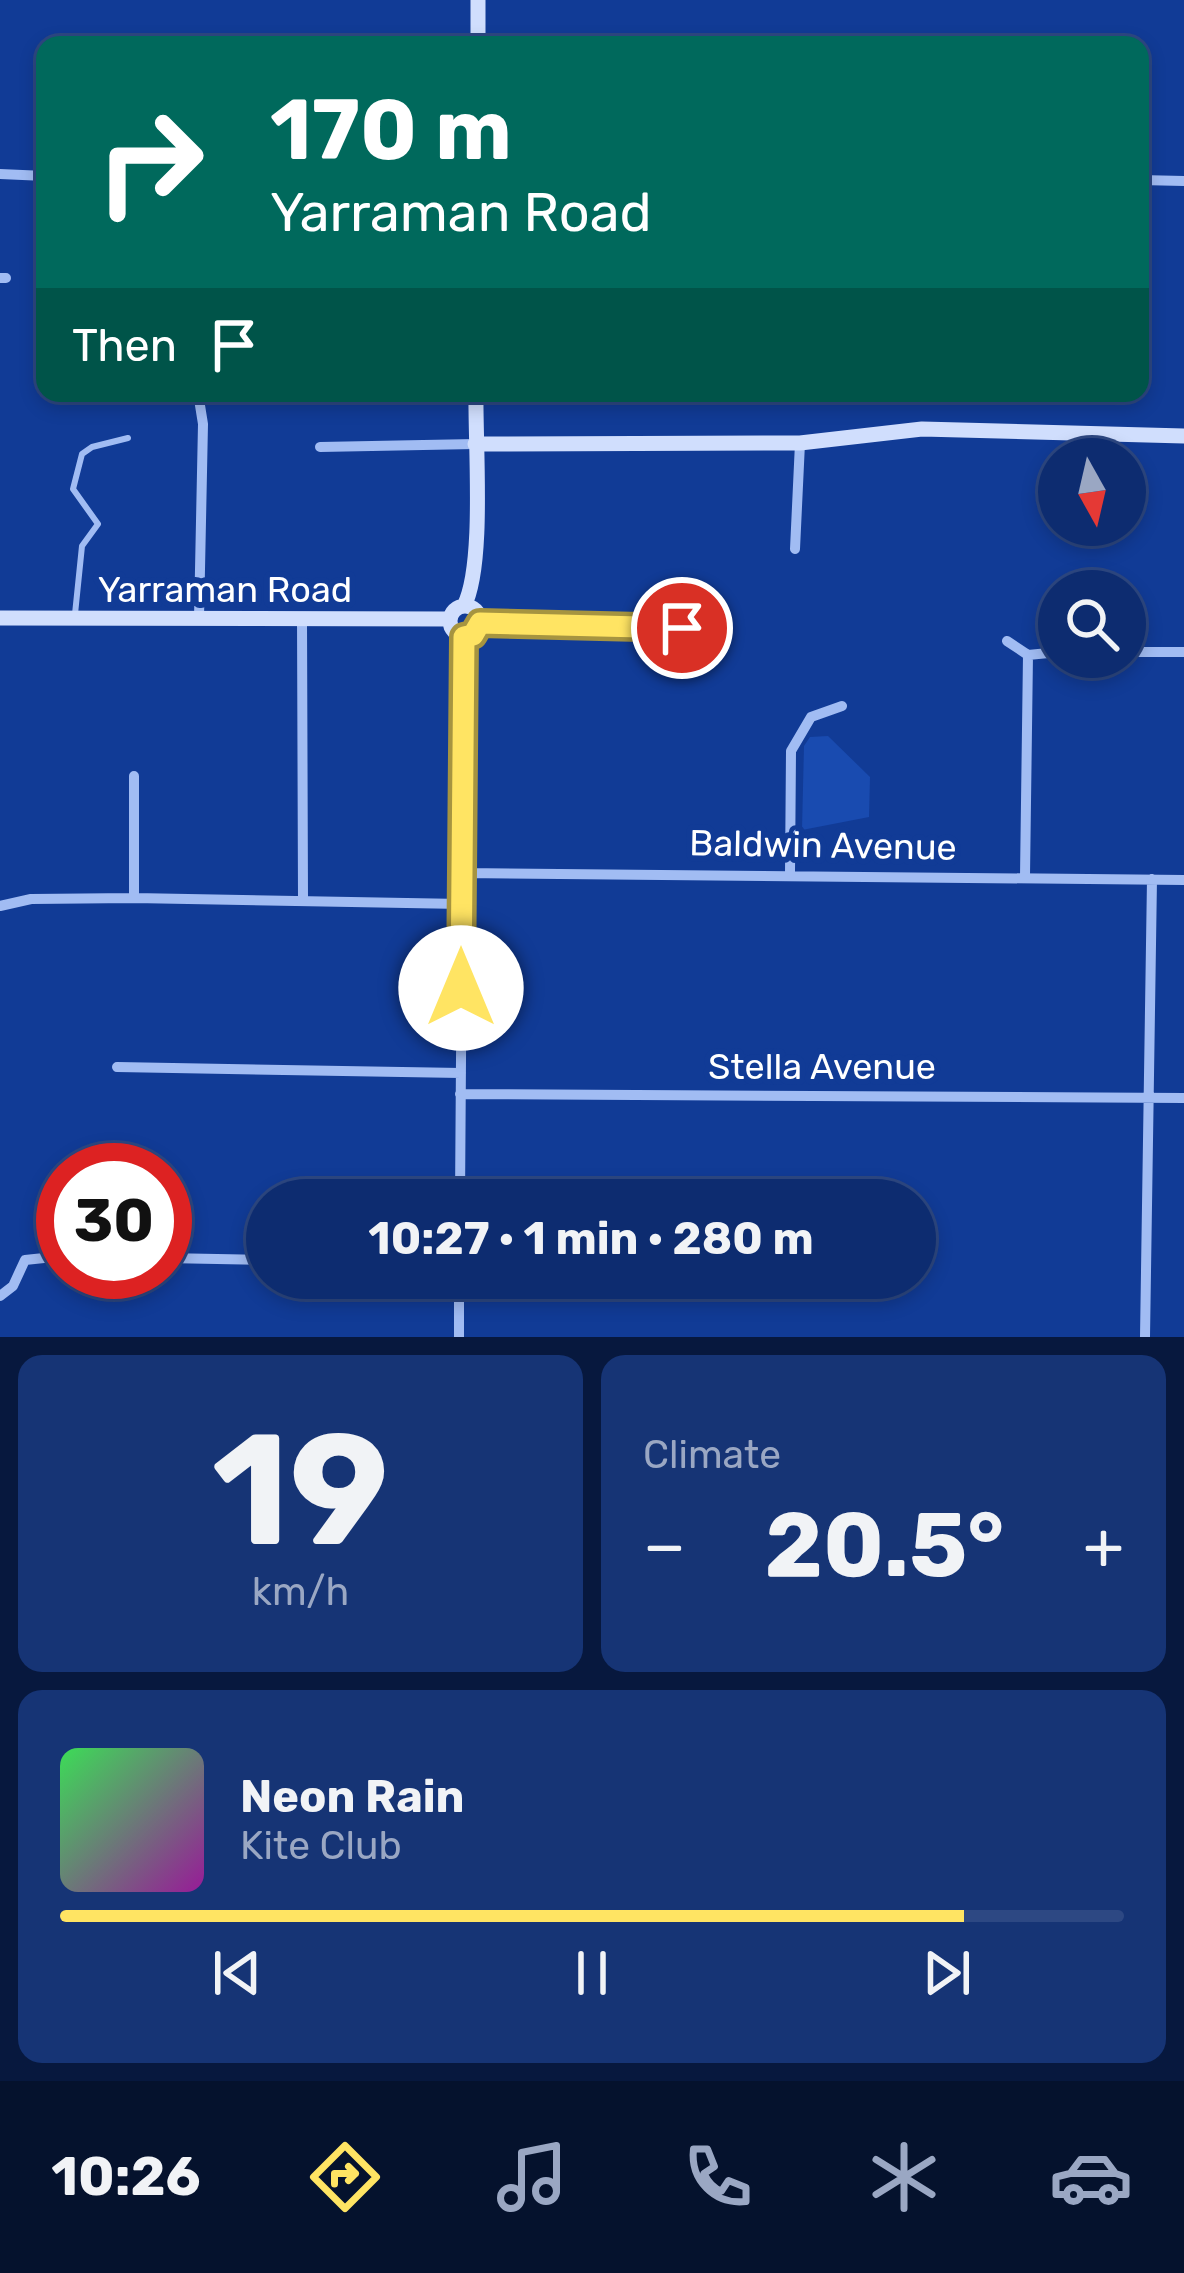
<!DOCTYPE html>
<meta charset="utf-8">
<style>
:root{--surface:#0d2c70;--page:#163475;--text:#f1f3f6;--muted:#9aa7c3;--line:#2d4883;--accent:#ffe463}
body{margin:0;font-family:Rubik,sans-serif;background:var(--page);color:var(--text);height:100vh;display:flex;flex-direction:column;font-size:45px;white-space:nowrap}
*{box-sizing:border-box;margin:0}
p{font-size:39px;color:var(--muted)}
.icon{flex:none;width:66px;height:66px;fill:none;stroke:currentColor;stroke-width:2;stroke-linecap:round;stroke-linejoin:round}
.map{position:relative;height:1337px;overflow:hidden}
.drawer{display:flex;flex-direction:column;gap:18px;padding:18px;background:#07183e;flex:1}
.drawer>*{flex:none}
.guide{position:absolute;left:36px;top:36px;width:1113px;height:366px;border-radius:24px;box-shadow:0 6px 18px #0003,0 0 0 3px var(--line);background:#00695c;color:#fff;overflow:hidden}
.needle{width:78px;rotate:172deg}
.buttons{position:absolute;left:1038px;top:438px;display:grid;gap:24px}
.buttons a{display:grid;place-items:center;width:108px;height:108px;border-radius:50%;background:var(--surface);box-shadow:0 6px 18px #0003,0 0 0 3px var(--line);font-size:60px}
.speed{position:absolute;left:36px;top:1143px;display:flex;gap:24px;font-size:60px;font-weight:700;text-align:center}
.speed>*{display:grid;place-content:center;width:156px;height:156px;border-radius:50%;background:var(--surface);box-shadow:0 6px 18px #0003,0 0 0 3px var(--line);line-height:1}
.speed .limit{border:18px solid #d22;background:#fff;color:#111}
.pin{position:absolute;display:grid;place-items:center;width:102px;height:102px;color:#fff;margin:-51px;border:6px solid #fff;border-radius:50%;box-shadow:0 3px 12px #0007}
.me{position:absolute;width:132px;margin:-66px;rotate:0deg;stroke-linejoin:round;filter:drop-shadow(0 0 9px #0008)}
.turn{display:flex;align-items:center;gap:42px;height:252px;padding:0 36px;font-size:54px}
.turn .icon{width:156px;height:156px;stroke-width:2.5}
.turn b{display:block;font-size:84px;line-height:102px}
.then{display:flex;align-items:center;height:114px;padding:0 36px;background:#0003;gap:24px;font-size:45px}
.big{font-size:90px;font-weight:700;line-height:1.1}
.drawer .tile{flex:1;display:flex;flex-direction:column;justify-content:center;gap:18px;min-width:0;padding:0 42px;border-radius:24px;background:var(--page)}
.drawer .dial{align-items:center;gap:0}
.dial b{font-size:156px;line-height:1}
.song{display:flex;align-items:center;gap:36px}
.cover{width:144px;height:144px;border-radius:18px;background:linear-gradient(135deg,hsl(130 70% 55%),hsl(300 70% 35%))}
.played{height:12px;border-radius:6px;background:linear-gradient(90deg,var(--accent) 85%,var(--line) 85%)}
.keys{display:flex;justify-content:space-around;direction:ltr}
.heat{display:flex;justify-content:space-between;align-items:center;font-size:66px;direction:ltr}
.drawer .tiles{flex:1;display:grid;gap:18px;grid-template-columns:1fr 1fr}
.tile:last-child{grid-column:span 2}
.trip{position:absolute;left:246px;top:1179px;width:690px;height:120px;border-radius:60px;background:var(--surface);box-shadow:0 6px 18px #0003,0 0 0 3px var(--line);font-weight:700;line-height:120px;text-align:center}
.menu{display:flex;height:192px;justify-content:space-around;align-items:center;background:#05122d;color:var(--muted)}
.menu .icon{width:84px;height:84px}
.menu .selected{color:var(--accent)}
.menu b{font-size:54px;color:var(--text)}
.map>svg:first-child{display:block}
.green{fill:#194bb0}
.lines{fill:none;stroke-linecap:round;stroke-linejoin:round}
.lane{stroke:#a1bcf3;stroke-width:6}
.street{stroke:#a1bcf3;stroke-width:10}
.secondary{stroke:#d0defd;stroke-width:15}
.route-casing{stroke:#a69440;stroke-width:30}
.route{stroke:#ffe463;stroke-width:21}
.labels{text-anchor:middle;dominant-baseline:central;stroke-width:12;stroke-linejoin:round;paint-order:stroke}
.street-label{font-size:36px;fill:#fff;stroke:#113b96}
</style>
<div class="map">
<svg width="1184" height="1337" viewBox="0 0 1184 1337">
<rect width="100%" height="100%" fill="#113b96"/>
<path class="green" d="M 828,736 L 870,777 L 869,817 L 802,830 L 804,746 L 810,737 Z"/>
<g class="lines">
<path class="lane" d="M 75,614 L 82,546 L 98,524 L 73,489 L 82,454 L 92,447 L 128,438"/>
<path class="street" d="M 0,174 L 45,176
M 1140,180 L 1184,181
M 0,278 L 6,278
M 198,393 L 203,424 L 199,618
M 320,447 L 475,444
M 795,549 L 800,443
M 302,619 L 303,898
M 480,623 L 682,628
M 1007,641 L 1028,655
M 1125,652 L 1184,652
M 134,776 L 134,898
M 462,873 L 1184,880
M 790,873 L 791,751 L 811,717 L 842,706
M 1025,876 L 1028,655 L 1059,652
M 0,906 L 31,899 L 134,898 L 462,904
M 117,1067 L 461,1073
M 460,1094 L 1184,1098
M 460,1200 L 464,637
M 165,1258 L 267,1260
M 0,1296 L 13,1286 L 25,1260 L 63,1256
M 459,1337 L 459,1278
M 1145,1337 L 1152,879"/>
<path class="secondary" d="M 478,45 L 478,0
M 475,444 L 800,443 L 922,429 L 1184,436
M450 621a15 15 0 1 1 30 0a15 15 0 1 1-30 0Z
M 464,606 C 485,565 475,444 476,393
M 0,618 L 450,619"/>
</g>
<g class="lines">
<defs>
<path id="route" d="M 461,988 L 464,637 L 473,635 L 480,623 L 682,628"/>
</defs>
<use href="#route" class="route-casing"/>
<use href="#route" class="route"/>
</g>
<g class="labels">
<g class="street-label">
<text x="225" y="589">Yarraman Road</text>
<text transform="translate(823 845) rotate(1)">Baldwin Avenue</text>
<text x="822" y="1066">Stella Avenue</text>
</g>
</g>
</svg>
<div class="buttons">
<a><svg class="needle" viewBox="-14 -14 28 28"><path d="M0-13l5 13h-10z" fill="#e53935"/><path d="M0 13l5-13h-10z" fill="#9aa7c3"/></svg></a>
<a><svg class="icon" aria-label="search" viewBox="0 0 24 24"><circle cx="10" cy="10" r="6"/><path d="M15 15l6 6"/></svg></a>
</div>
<div class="speed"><div class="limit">30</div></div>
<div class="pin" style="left:682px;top:628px;background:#d93025"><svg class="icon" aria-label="arrive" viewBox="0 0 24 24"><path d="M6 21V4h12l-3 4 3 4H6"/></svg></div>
<svg class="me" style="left:461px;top:988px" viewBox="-20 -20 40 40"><circle r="19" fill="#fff"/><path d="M0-13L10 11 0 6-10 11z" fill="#ffe463"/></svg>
<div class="trip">10:27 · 1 min · 280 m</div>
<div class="guide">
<div class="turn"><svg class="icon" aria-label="right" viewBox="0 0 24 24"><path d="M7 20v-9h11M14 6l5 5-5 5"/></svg><div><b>170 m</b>Yarraman Road</div></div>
<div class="then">Then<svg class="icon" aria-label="arrive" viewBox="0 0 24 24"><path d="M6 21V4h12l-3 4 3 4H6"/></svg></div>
</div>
</div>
<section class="drawer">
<div class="tiles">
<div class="tile dial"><b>19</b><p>km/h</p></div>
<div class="tile"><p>Climate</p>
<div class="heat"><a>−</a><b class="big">20.5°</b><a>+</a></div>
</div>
<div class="tile">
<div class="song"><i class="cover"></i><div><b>Neon Rain</b><p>Kite Club</p></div></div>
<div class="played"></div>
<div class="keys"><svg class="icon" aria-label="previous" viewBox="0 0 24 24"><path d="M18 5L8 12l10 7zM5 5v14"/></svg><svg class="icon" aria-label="pause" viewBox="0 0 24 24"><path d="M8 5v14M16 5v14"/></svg><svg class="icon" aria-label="next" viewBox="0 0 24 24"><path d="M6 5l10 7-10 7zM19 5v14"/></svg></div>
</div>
</div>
</section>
<nav class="menu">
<b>10:26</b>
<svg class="icon selected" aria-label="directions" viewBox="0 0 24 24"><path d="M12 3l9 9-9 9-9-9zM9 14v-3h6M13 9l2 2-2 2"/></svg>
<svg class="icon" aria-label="music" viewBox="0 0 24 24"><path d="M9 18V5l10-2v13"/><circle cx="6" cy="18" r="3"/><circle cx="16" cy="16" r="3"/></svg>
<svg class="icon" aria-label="phone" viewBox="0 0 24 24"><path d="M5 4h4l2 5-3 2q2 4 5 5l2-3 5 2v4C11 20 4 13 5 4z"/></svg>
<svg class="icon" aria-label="climate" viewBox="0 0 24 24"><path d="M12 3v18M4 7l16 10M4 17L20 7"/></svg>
<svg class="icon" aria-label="car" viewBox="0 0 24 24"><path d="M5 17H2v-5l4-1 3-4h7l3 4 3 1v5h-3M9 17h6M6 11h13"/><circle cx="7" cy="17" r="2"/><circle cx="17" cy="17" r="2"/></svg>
</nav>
